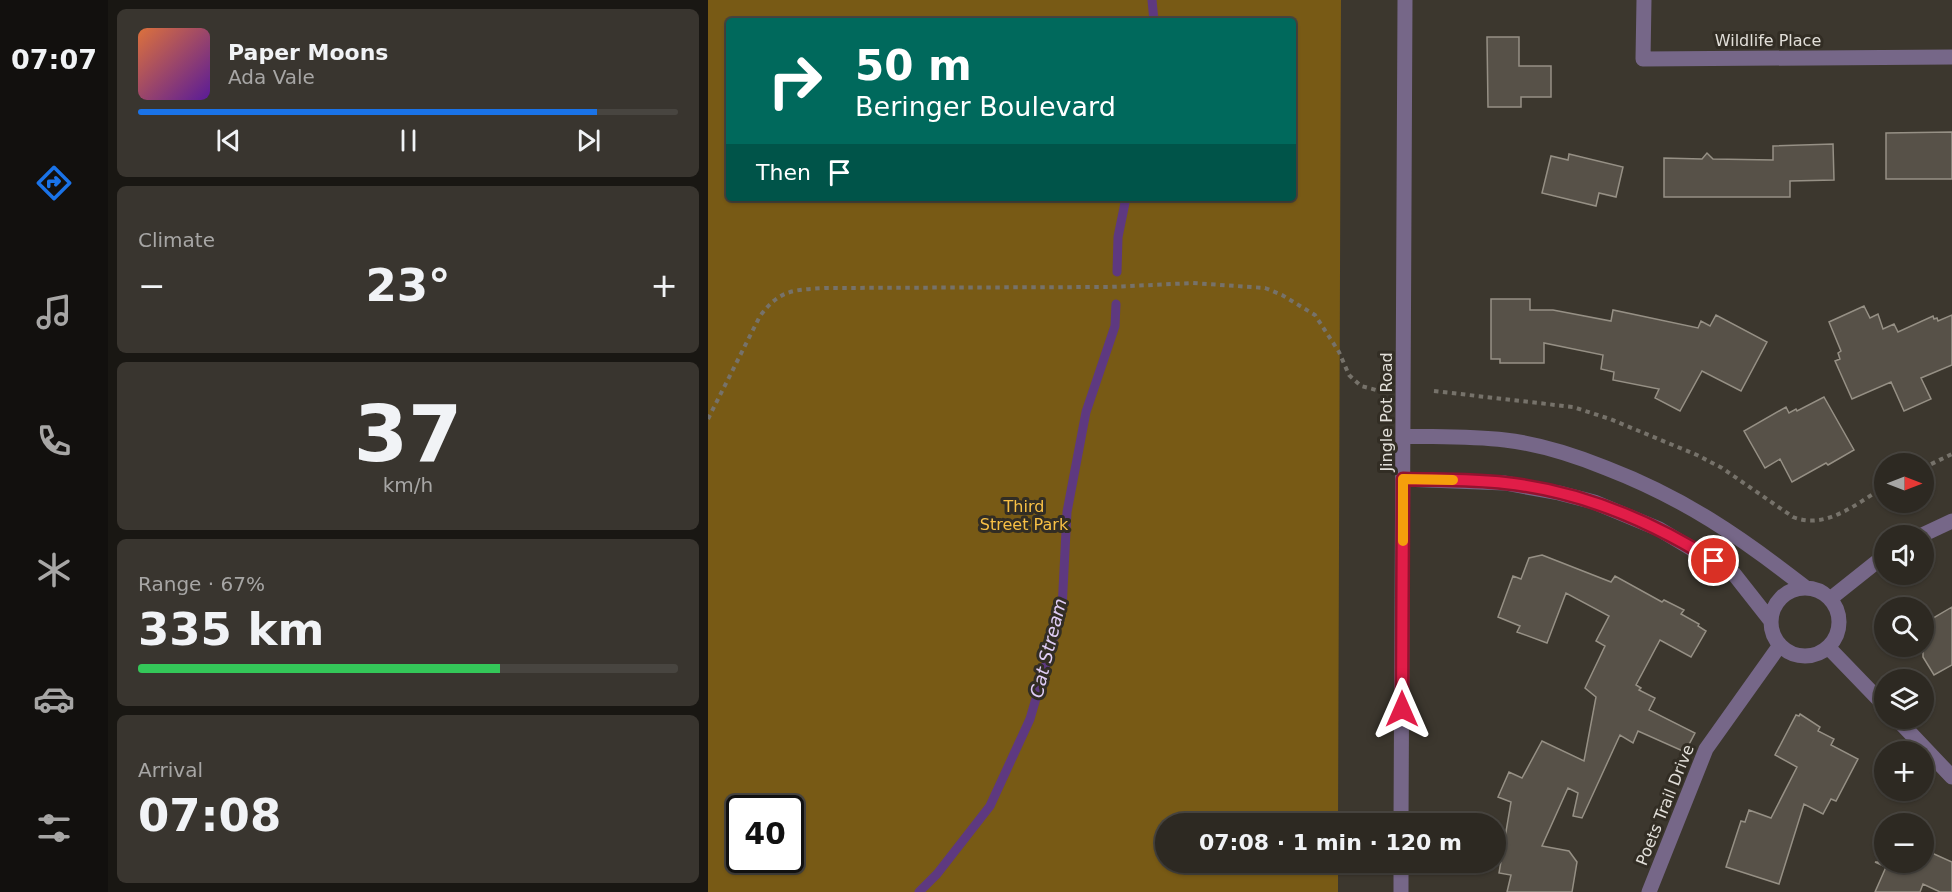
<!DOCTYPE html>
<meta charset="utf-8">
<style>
:root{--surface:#2d2922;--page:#39352f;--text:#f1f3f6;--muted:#a7a6a5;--line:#484540;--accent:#1a73e8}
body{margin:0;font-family:"DejaVu Sans",sans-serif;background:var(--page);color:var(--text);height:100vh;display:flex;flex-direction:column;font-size:22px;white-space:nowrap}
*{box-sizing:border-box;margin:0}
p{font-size:20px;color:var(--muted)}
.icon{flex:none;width:33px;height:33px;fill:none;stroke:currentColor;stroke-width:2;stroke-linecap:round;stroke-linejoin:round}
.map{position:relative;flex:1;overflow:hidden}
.side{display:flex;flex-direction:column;gap:9px;padding:9px;background:#191713;width:600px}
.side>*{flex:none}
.banner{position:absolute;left:18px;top:18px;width:570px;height:183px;border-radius:6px;box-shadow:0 2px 4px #0004,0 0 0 2px var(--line);background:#00695c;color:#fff;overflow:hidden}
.needle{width:39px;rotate:90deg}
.buttons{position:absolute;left:1166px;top:453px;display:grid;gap:12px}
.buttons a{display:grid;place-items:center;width:60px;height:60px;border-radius:50%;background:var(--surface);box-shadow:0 2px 4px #0004,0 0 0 2px var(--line);font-size:30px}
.speed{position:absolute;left:18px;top:795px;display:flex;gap:12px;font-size:30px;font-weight:700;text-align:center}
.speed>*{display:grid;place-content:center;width:78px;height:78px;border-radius:50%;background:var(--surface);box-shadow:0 2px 4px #0004,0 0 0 2px var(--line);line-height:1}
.speed .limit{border:3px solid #111;border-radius:9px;background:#fff;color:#111}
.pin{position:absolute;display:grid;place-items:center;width:51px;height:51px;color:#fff;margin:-26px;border:3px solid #fff;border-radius:50%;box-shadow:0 2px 6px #0007}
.me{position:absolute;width:66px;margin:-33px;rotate:0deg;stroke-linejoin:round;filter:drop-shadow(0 0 4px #0008)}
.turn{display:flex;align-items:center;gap:21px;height:126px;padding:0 30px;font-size:27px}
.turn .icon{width:78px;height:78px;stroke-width:2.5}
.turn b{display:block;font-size:42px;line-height:51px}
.then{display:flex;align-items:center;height:57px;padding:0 30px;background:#0003;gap:12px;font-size:22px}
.big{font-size:45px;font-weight:700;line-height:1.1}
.side .card{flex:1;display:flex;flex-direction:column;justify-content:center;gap:9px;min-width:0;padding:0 21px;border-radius:9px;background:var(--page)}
.side .dial{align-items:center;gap:0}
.dial b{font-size:78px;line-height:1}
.song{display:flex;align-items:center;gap:18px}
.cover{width:72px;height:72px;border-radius:9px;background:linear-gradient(135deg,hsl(20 70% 55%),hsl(270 70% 35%))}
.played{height:6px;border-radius:3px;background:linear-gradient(90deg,var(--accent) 85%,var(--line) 85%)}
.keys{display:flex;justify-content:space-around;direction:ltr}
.heat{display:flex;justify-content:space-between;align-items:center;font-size:33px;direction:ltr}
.charge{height:9px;border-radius:4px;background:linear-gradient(90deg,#34c759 67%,var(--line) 0)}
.trip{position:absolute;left:447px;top:813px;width:351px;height:60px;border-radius:30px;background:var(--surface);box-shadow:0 2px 4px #0004,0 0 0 2px var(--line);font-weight:700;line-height:60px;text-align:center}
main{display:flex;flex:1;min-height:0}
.tab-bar{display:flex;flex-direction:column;width:108px;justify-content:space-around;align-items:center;background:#12100e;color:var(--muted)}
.tab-bar .icon{width:42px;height:42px}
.tab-bar .selected{color:var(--accent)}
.tab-bar b{font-size:27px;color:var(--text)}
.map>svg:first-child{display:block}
.green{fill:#785a15;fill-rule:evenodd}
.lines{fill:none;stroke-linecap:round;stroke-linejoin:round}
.stream{stroke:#5e3980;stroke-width:9}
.building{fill:#575148;stroke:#969085;stroke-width:1.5}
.path{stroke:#76726a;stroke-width:4;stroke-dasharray:4.5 4.5;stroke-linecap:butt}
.minor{stroke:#766788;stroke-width:15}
.route-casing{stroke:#92132f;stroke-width:15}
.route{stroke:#e11d48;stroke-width:10}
.slow{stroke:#f59e0b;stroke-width:10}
.labels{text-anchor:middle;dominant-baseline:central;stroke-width:6;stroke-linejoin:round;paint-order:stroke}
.street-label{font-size:16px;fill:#e2dfd9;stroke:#322d24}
.park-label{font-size:16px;fill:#f8c045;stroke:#322d24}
.water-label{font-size:18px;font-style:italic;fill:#e0cdf6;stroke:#322d24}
</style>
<main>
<nav class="tab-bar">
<b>07:07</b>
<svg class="icon selected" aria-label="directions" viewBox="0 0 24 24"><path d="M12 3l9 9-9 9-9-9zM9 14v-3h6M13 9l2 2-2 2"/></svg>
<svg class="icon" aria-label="music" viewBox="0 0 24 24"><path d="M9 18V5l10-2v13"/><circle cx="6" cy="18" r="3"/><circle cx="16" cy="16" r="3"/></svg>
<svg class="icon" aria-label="phone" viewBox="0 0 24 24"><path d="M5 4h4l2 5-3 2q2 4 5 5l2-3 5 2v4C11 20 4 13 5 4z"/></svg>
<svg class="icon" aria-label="climate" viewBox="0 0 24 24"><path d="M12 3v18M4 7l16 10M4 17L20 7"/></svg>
<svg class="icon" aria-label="car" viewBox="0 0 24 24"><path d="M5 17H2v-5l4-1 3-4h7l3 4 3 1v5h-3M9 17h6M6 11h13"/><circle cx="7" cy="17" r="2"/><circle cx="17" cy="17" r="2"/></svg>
<svg class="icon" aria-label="filters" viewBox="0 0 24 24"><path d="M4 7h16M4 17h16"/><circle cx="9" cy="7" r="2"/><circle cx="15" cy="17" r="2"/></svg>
</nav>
<section class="side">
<div class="card">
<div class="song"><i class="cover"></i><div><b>Paper Moons</b><p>Ada Vale</p></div></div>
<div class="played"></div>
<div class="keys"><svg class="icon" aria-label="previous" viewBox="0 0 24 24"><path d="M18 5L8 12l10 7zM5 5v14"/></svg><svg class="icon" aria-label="pause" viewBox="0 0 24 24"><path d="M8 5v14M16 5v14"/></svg><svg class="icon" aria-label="next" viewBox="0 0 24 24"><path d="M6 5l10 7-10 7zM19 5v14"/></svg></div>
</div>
<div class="card"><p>Climate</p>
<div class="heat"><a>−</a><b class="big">23°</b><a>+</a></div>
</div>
<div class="card dial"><b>37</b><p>km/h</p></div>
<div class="card"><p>Range · 67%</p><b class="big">335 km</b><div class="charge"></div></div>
<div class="card"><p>Arrival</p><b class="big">07:08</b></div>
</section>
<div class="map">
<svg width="1244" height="892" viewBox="0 0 1244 892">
<rect width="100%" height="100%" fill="#3c372e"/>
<path class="green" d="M 0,0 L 633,0 L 630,823 L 458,824 L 458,862 L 630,863 L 630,892 L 0,892 ZM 21,21 L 585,21 L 585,198 L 21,198 ZM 32,808 L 82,808 L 82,860 L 32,860 Z"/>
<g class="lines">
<path class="stream" d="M 444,0 L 446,21
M 409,272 L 410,237 L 418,198
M 211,892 L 229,874 L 282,806 L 322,719 L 354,609 L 359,512 L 378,412 L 407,326 L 408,304"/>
</g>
<path class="building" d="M 779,37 L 811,37 L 811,66 L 843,66 L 843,97 L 813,97 L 813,107 L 780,107 Z
M 1244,132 L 1244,179 L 1178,179 L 1178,133 Z
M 1125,144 L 1126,180 L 1082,181 L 1082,197 L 956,197 L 956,158 L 994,159 L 999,153 L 1005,159 L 1065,160 L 1065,146 Z
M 861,154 L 915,167 L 908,197 L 891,193 L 888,206 L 834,193 L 843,156 L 860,160 Z
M 783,299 L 822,299 L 822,310 L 845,310 L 903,321 L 905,310 L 990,328 L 993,321 L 1002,326 L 1008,315 L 1059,342 L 1033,391 L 994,371 L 972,411 L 947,398 L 951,389 L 905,380 L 906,372 L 893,369 L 895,355 L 836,343 L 836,363 L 792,363 L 792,359 L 783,359 Z
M 1156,306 L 1162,318 L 1170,314 L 1175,329 L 1186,324 L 1190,332 L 1225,316 L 1226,319 L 1229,318 L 1230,321 L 1244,315 L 1244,365 L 1213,378 L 1223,399 L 1196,411 L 1183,382 L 1144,399 L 1127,361 L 1132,359 L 1130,353 L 1133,351 L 1121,322 Z
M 1116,397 L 1146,450 L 1120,465 L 1118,463 L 1084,482 L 1072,459 L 1057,468 L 1036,431 L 1078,407 L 1081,413 L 1088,409 L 1089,411 Z
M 834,555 L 903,582 L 907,576 L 954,602 L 956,600 L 976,610 L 973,614 L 991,624 L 990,626 L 998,631 L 983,657 L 952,640 L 928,685 L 933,688 L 931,690 L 947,698 L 941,710 L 987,733 L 977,752 L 930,731 L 925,743 L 912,735 L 874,818 L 865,816 L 870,793 L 860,788 L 834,846 L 861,851 L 869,862 L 864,892 L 799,892 L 803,875 L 791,873 L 803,802 L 790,797 L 801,772 L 814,778 L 834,741 L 876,761 L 888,697 L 877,688 L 897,646 L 888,641 L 901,616 L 858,593 L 839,643 L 809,632 L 812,626 L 790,617 L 805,576 L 813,579 L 821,558 Z
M 1244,607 L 1244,665 L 1226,675 L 1215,657 L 1215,624 Z
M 1092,714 L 1112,727 L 1110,731 L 1126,739 L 1123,745 L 1150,759 L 1128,801 L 1123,799 L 1115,814 L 1096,804 L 1071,884 L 1018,867 L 1033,821 L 1037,822 L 1041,810 L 1063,818 L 1089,767 L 1067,755 L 1088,715 L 1091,716 Z
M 1215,849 L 1244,862 L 1244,892 L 1232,892 L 1215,884 L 1212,892 L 1167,892 L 1178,867 L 1167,862 L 1215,862 Z"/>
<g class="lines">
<path class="path" d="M 726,391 L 865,407 L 902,419 L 989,455 L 1014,468 L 1085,517 C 1118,530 1148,504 1176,487
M 0,419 L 52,316 C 72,289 86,290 117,288 L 401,287 L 485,283 L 557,288 L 574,295 L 607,315 L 631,352 L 641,375 L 653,386 L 672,391
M 1215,468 L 1244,454"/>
<path class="minor" d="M 936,0 L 935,59 L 1244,57
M 696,436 C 729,437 763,436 797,440 C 832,444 866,455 898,468 C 976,498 1033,537 1098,588
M 695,479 L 797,483 L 851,493 L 886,502 L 951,529 L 1026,574 L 1063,621
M 1212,536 L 1244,521
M1063 622a34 34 0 1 1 68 0a34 34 0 1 1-68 0Z
M 1122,599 L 1176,556
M 1120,647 L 1176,705
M 1188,718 L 1244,777
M 693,824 L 697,0
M 693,892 L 693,862
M 941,892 L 998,749 L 1072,645"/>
</g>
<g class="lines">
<defs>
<path id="route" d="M 694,709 L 695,479 C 729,480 763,479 797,483 C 872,491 943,521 1006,561"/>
</defs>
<use href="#route" class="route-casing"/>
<use href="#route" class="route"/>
<path class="slow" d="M 695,541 L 695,479 L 745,480"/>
</g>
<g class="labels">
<g class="street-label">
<text x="1060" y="40">Wildlife Place</text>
<text transform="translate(678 412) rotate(-90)">Jingle Pot Road</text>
<text transform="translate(957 805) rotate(-68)">Poets Trail Drive</text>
</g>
<g class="park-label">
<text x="316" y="506">Third<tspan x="316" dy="18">Street Park</tspan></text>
</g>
<g class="water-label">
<text transform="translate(340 648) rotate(-76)">Cat Stream</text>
</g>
</g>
</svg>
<div class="buttons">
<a><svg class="needle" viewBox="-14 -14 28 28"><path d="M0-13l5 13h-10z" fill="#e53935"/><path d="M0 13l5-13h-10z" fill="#a7a6a5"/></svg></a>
<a><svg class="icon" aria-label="sound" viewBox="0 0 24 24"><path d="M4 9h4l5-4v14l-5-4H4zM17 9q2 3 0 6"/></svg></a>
<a><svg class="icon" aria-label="search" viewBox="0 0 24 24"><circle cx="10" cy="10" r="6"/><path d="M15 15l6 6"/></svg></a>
<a><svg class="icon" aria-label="layers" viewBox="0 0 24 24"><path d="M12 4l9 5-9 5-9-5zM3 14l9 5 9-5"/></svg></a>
<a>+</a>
<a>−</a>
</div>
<div class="speed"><div class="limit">40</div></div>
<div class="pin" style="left:1006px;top:561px;background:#d93025"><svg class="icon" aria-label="arrive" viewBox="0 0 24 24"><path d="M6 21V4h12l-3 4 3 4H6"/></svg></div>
<svg class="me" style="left:694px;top:709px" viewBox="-20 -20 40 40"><path d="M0-17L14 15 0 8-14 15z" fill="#e11d48" stroke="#fff" stroke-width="4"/></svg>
<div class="trip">07:08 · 1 min · 120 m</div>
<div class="banner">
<div class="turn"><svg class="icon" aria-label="right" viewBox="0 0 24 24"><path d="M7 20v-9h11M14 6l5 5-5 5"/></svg><div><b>50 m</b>Beringer Boulevard</div></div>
<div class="then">Then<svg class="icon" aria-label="arrive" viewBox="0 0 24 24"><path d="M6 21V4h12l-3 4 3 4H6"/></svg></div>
</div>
</div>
</main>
